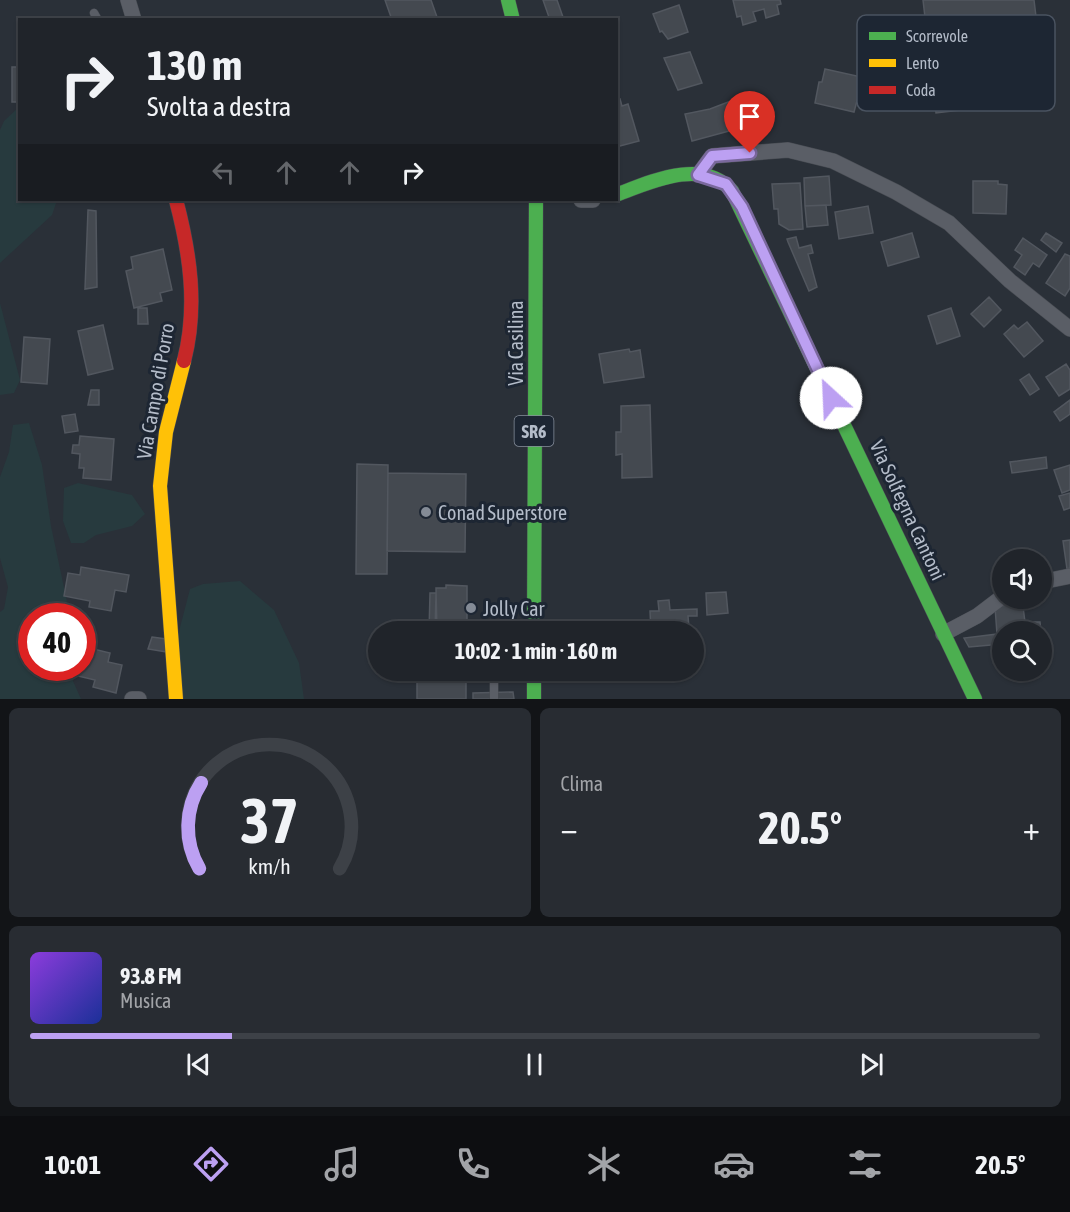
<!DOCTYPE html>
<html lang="it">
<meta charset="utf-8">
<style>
:root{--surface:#20242a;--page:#282c32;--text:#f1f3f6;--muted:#a2a4a8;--line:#3d4147;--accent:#bca0f2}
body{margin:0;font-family:"Asap Condensed",sans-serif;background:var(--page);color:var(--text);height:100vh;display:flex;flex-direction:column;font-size:22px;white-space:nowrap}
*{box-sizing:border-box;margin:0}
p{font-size:20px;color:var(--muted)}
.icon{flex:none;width:33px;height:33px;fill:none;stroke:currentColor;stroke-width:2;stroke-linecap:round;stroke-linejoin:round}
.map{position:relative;height:699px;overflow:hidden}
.side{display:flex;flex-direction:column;gap:9px;padding:9px;background:#121417;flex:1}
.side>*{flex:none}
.hud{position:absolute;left:18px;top:18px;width:600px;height:183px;border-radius:0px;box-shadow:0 2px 4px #0004,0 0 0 2px var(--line);background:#20242a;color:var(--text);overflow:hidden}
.buttons{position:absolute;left:992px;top:549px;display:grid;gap:12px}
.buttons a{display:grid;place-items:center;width:60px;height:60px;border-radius:50%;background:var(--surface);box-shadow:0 2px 4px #0004,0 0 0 2px var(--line);font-size:30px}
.speed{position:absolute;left:18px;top:603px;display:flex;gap:12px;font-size:30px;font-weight:700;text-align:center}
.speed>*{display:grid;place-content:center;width:78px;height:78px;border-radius:50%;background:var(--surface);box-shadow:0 2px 4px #0004,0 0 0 2px var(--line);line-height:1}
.speed .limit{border:9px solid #d22;background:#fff;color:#111}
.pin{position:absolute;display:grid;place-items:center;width:51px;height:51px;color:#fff;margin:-62px -26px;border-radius:50% 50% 50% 0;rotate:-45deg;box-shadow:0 0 6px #0007}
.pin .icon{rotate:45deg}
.me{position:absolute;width:66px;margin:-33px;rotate:335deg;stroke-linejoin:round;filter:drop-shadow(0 0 4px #0008)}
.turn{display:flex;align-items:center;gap:21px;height:126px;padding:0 30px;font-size:27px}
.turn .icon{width:78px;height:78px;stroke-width:2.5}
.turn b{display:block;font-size:42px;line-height:51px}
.lanes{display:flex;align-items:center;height:57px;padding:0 30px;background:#0003;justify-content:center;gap:30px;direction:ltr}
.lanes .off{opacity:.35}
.big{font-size:45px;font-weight:700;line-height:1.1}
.side .widget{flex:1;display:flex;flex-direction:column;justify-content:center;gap:9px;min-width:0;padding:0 21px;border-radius:9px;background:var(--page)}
.side .dial{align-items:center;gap:0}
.dial svg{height:156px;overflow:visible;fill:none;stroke:var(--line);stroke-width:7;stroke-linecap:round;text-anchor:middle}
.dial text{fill:var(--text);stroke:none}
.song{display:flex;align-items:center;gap:18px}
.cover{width:72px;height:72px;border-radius:9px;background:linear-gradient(135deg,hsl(270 70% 55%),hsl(230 70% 35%))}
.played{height:6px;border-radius:3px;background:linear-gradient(90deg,var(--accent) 20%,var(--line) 20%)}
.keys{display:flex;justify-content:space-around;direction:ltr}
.heat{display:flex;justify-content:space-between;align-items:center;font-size:33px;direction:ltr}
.side .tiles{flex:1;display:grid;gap:9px;grid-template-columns:1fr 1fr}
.widget:last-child{grid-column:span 2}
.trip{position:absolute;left:368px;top:621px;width:336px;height:60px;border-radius:30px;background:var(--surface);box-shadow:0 2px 4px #0004,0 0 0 2px var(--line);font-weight:700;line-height:60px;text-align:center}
.tab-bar{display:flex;height:96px;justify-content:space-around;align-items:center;background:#0d0e11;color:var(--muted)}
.tab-bar .icon{width:42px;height:42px}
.tab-bar .on{color:var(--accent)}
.tab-bar b{font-size:27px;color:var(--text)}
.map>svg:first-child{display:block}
.green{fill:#273a3e}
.building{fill:#444950;stroke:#52575f;stroke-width:1.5}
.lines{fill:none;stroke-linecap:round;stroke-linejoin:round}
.lane-casing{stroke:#484c53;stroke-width:9}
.street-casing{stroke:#484c53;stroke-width:16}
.fast-casing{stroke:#484c53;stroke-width:15}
.slow-casing{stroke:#484c53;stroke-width:15}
.jam-casing{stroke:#484c53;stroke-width:15}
.lane{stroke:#5a5e66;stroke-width:8}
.street{stroke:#5a5e66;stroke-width:15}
.fast{stroke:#4caf50;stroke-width:14}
.slow{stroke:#ffc107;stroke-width:14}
.jam{stroke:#c62828;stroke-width:14}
.route-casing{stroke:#7a689d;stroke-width:15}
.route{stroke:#bca0f2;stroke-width:10}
.poi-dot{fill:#848b96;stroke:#1d2633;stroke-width:2}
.labels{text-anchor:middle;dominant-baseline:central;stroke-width:6;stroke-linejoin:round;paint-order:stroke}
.shield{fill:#1d2633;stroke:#878f9c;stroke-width:1.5}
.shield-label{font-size:18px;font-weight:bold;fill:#b4bcc9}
.street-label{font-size:20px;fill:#b4bcc9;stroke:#1d2633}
.poi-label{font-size:20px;fill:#b4bcc9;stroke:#1d2633;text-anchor:start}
.key{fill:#1d2633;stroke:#4a5360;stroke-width:1.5}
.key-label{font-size:16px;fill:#b4bcc9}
</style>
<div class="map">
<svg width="1070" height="699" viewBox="0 0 1070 699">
<rect width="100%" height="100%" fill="#2a3038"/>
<path class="green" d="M 19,107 L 20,200 L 57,200 L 52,215 L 0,263 L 0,130 L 4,121 Z
M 0,303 L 20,380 L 14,393 L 0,395 Z
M 29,423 L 42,465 L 51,526 L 70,616 L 32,616 L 32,668 L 76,668 L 73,681 L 81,699 L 0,699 L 0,612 L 4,609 L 8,587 L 0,558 L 0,477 L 9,452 L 13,425 Z
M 78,483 L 132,495 L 145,514 L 132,526 L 96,535 L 84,543 L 71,543 L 63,521 L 64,488 Z
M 240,581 L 274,610 L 299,663 L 304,699 L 183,699 L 177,639 L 190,589 L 203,584 Z"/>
<path class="building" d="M 385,0 L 431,0 L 438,20 L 392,20 Z
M 543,0 L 557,0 L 564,20 L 550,20 Z
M 733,0 L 780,0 L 781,4 L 777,5 L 779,14 L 766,18 L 764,9 L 753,12 L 756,21 L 743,25 L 741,16 L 737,17 Z
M 923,0 L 1034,0 L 1046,100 L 936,113 Z
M 679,5 L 688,32 L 668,39 L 662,31 L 660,32 L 653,14 Z
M 690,52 L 702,83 L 678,90 L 664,58 Z
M 12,67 L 20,67 L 20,102 L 12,102 Z
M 825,69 L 866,78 L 862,97 L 858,97 L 854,112 L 815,103 L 819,82 L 822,82 Z
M 620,99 L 622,106 L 628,104 L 639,141 L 616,147 L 616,100 Z
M 736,99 L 744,127 L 692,141 L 685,114 L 710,109 Z
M 829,176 L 831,205 L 805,206 L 804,178 Z
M 973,181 L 998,181 L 998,184 L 1007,185 L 1006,214 L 973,213 Z
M 800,183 L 803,229 L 789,230 L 779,224 L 778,209 L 774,209 L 772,184 Z
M 826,205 L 828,225 L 807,227 L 805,206 Z
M 868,206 L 873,233 L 839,239 L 835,212 Z
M 88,210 L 96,211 L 97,287 L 85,289 Z
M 912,233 L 919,257 L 888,266 L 881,242 Z
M 1046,233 L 1062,243 L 1056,252 L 1041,240 Z
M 796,237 L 799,248 L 811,245 L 813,253 L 808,254 L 817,287 L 809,291 L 788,242 L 787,239 Z
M 1023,238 L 1047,255 L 1039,267 L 1033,263 L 1025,275 L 1014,267 L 1022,255 L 1015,250 Z
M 163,249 L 172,290 L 160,293 L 162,301 L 134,308 L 126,271 L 133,269 L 131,257 Z
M 1065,254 L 1070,256 L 1070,288 L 1065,296 L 1046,283 Z
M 989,297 L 1001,310 L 984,327 L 971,314 Z
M 138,308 L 147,308 L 148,324 L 138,324 Z
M 951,308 L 960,336 L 937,344 L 928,316 Z
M 1027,322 L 1043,341 L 1024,357 L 1004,334 L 1014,325 L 1018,329 Z
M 103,325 L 113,369 L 88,375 L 78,331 Z
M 24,337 L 50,339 L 47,384 L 21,382 Z
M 629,349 L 630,352 L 640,350 L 644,377 L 604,383 L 599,354 Z
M 1066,364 L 1070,370 L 1070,389 L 1059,396 L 1046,377 Z
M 1029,374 L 1039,389 L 1030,395 L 1020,380 Z
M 91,390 L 99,390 L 99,405 L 88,405 Z
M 1070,400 L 1070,414 L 1060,421 L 1054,412 Z
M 650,405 L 652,477 L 622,478 L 622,454 L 616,455 L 616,432 L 621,432 L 621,406 Z
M 75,414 L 78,431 L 65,433 L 62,416 Z
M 80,436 L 114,439 L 111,480 L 83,478 L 84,468 L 79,468 L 80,454 L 72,453 L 73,445 L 79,445 Z
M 1046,457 L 1047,468 L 1012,473 L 1010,462 Z
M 357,464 L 388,465 L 387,574 L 356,574 Z
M 1070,465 L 1070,490 L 1062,493 L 1054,470 Z
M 388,473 L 466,474 L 465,552 L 387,551 Z
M 1070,493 L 1070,508 L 1064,510 L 1059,496 Z
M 1070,540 L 1070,568 L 1067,569 L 1063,541 Z
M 81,567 L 129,575 L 126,592 L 115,590 L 111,611 L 89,607 L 90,601 L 64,596 L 68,573 L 80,575 Z
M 446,585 L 467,586 L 467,632 L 437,632 L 436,588 L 446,588 Z
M 726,592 L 728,613 L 707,615 L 706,593 Z
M 430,593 L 436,593 L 435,632 L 429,632 Z
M 1022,599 L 1025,622 L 1040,622 L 1041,632 L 1002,632 L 1002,644 L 969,647 L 964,638 L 997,634 L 995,607 L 1013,604 L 1013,600 Z
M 669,600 L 670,610 L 697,609 L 697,616 L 688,616 L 689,628 L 651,632 L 650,611 L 659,611 L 658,601 Z
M 152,637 L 166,639 L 167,652 L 148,649 Z
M 85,647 L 110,653 L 108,662 L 122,665 L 116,693 L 93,687 L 95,680 L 78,676 L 82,668 Z
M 417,670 L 466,670 L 466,699 L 417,699 Z
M 513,692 L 514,699 L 473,699 L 473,693 Z"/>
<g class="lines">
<defs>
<path id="lane" d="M 94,13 L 98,20
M 494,670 L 494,699"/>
<path id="street" d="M 128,0 L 134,20
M 698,175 L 712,156 L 788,150 L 833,161 L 896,192 L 949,223 L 1010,281 L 1070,329
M 581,200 L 593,200
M 1041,582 L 1070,576
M 943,634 L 977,616 L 1002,597
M 132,699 L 139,699"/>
<path id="fast" d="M 508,0 L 513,20
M 616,195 C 650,182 703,157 732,191 L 975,699
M 534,632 L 536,200
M 534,670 L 534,699"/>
<path id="slow" d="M 176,699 L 160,486 L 166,432 L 184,361"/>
<path id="jam" d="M 176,200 C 190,253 198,307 184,361"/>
</defs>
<use href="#lane" class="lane-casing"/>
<use href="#street" class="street-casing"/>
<use href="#fast" class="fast-casing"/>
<use href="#slow" class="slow-casing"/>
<use href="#jam" class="jam-casing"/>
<use href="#lane" class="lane"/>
<use href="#street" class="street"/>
<use href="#fast" class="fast"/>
<use href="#slow" class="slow"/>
<use href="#jam" class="jam"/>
</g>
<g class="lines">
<defs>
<path id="route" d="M 750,153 L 712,156 L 698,175 L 726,184 L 742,207 L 831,398"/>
</defs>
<use href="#route" class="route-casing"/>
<use href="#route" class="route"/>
</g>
<g class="poi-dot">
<circle cx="426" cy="512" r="6"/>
<circle cx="471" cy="608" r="6"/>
</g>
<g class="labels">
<rect class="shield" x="514.5" y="416" width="39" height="30" rx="4.5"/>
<g class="shield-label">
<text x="534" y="431">SR6</text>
</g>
<g class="street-label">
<text transform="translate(515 343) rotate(-90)">Via Casilina</text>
<text transform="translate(155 391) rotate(-80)">Via Campo di Porro</text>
<text transform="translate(908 510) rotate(65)">Via Solfegna Cantoni</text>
</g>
<g class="poi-label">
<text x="438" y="512">Conad Superstore</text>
<text x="483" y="608">Jolly Car</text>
</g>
</g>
<rect x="857" y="15" width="198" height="96" rx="9" class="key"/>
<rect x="869" y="32" width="27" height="8" fill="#4caf50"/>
<rect x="869" y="59" width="27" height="8" fill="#ffc107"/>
<rect x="869" y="86" width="27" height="8" fill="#c62828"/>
<g class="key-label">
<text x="906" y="42">Scorrevole</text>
<text x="906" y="69">Lento</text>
<text x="906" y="96">Coda</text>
</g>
</svg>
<div class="buttons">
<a><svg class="icon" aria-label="sound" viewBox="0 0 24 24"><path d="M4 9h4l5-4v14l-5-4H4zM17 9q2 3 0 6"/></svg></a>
<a><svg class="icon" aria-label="search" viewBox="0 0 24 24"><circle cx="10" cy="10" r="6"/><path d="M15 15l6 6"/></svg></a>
</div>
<div class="speed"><div class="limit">40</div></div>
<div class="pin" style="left:750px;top:153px;background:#d93025"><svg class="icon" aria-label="arrive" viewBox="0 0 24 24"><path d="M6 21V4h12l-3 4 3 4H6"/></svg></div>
<svg class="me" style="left:831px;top:398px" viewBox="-20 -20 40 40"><circle r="19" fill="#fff"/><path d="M0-13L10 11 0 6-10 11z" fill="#bca0f2"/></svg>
<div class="trip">10:02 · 1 min · 160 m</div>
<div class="hud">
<div class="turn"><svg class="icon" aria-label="right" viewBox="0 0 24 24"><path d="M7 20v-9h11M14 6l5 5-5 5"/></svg><div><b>130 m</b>Svolta a destra</div></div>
<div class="lanes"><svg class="icon off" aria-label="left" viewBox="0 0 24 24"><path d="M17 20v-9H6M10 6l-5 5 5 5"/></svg><svg class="icon off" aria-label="ahead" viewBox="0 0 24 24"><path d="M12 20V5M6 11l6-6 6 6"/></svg><svg class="icon off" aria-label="ahead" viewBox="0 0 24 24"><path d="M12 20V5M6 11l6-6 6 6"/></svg><svg class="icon" aria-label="right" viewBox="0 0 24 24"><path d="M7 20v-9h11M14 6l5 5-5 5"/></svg></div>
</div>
</div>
<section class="side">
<div class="tiles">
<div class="widget dial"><svg viewBox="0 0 100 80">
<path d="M14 69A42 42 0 1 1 86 69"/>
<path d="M14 69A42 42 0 0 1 15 25" stroke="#bca0f2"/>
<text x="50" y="56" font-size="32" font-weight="700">37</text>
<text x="50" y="72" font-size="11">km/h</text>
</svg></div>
<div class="widget"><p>Clima</p>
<div class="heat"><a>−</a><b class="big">20.5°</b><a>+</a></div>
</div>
<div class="widget">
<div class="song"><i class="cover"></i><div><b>93.8 FM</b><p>Musica</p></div></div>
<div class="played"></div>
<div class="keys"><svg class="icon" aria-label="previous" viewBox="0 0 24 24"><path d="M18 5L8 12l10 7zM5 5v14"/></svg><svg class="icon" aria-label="pause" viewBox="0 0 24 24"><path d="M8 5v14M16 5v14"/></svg><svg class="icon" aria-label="next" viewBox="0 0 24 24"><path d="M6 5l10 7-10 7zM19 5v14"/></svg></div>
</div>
</div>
</section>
<nav class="tab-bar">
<b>10:01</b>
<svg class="icon on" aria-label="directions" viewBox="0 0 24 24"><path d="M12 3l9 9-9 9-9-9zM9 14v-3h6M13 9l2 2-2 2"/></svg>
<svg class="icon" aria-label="music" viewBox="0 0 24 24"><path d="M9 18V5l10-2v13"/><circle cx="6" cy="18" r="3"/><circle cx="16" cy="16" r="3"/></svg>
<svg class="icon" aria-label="phone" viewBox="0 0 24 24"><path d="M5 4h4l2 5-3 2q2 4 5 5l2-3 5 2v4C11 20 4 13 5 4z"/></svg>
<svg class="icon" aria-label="climate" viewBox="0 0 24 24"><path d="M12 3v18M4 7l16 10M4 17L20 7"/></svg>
<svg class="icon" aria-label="car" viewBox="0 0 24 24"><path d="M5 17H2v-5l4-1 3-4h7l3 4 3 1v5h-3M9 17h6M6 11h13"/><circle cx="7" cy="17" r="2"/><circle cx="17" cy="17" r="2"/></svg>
<svg class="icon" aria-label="filters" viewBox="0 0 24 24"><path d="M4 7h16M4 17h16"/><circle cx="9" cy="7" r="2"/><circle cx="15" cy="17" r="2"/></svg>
<b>20.5°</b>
</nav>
